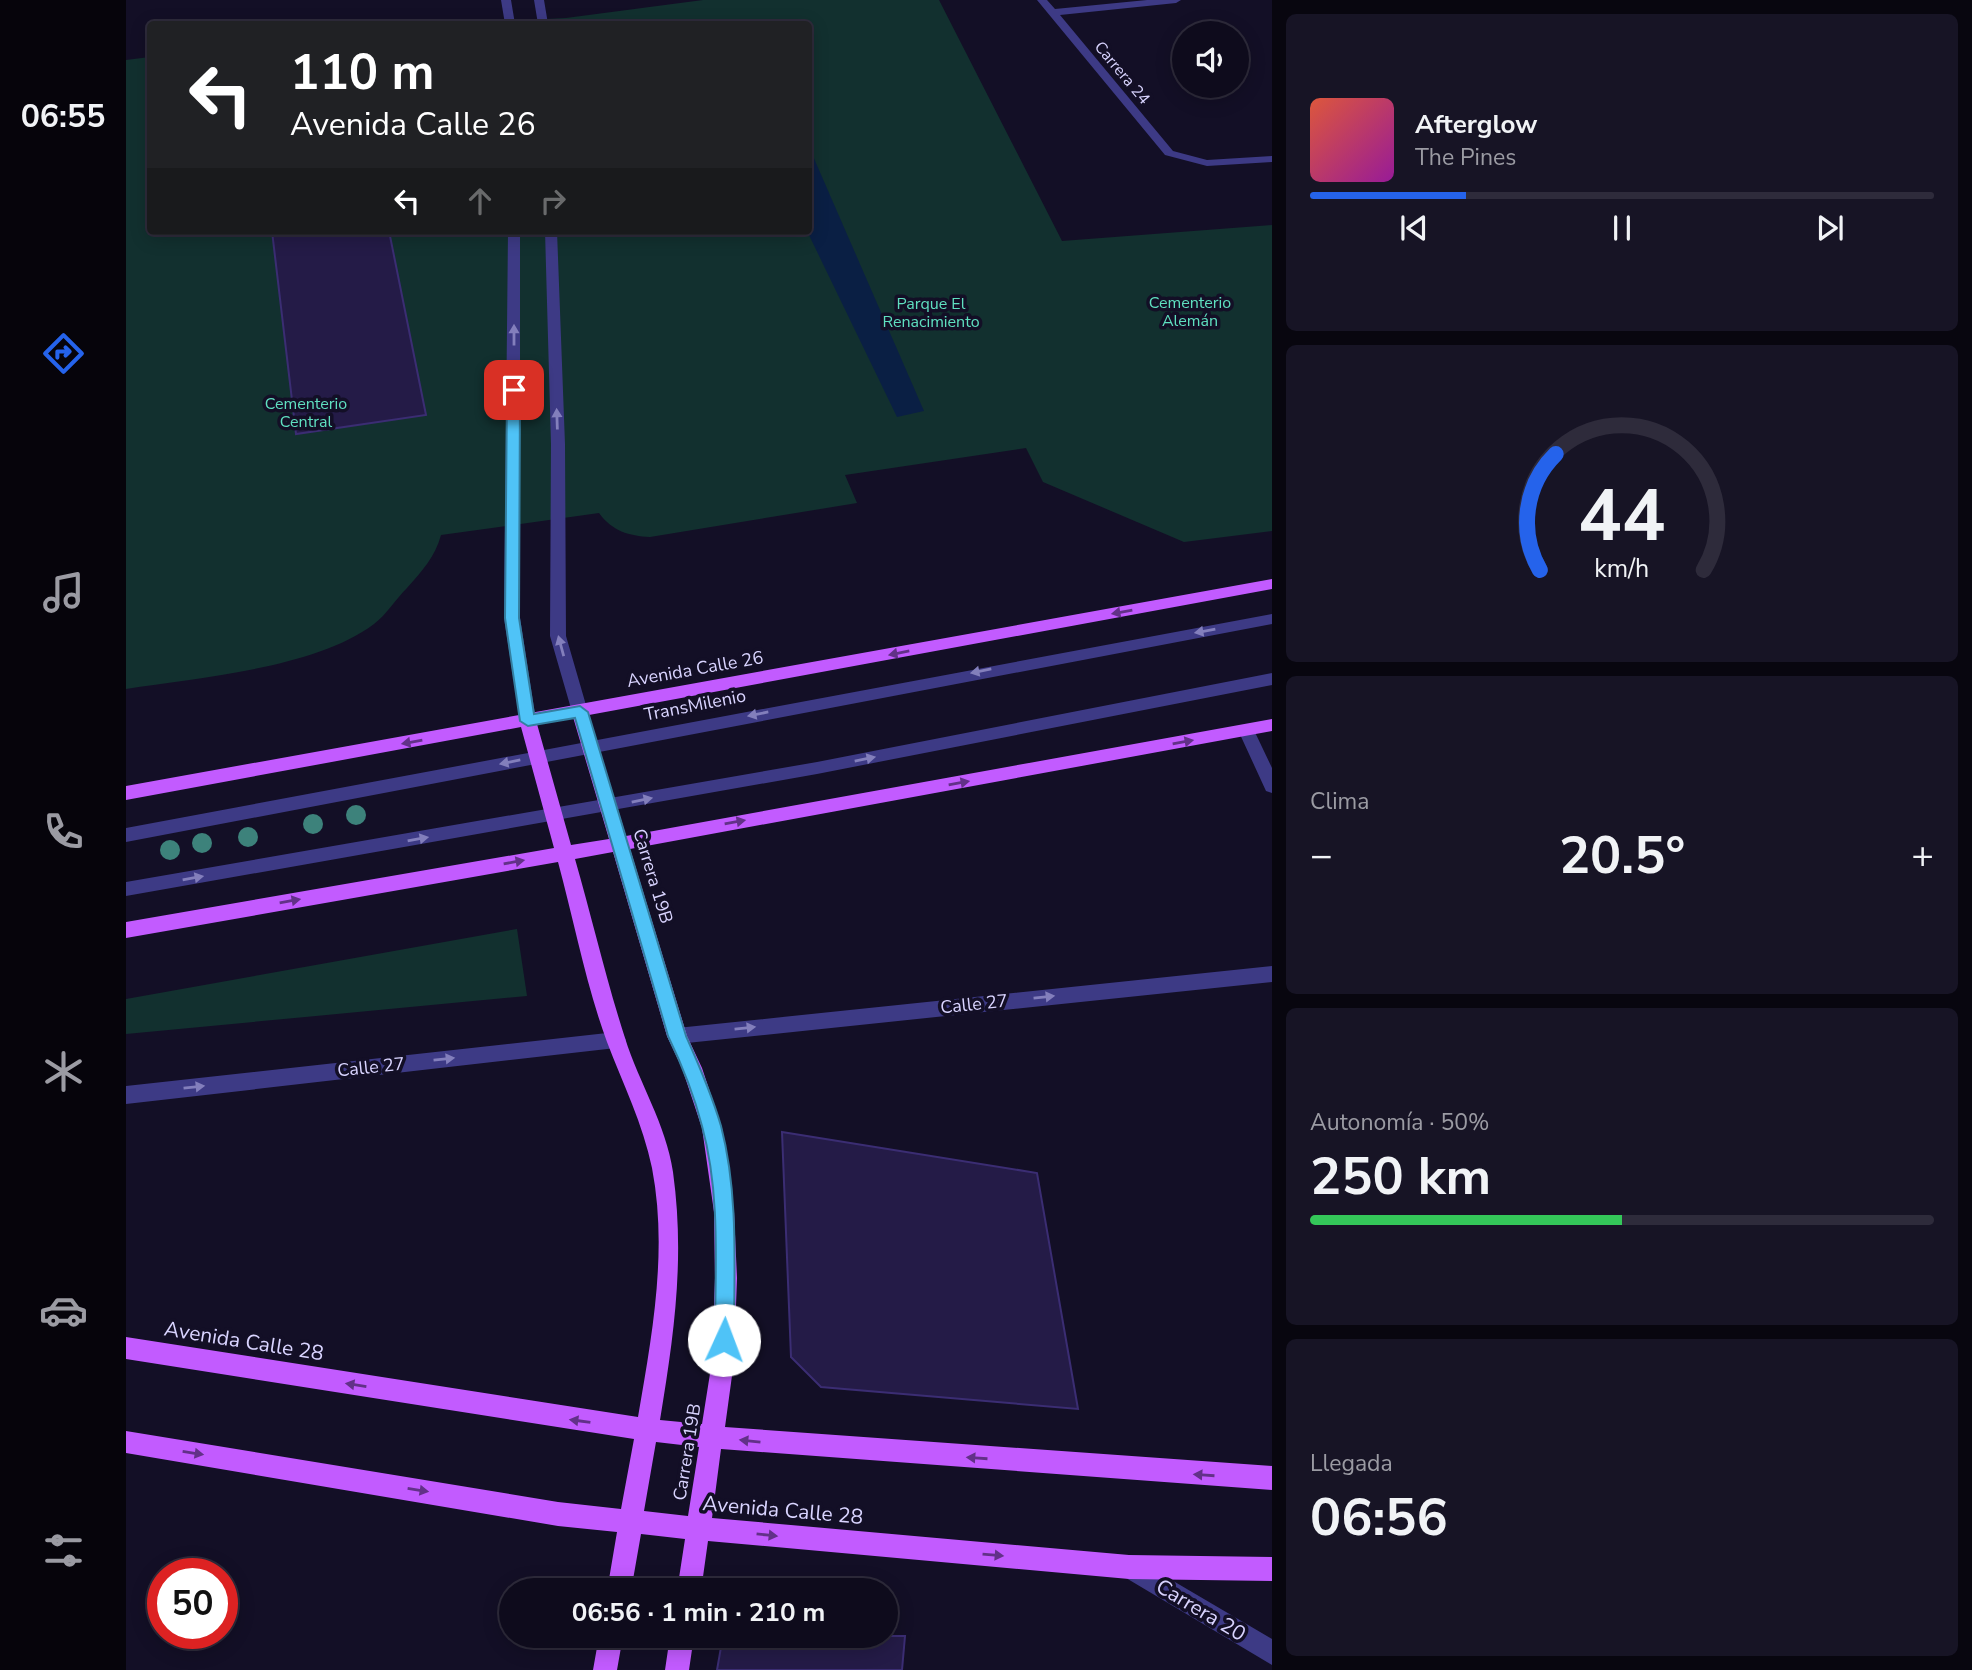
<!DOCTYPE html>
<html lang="es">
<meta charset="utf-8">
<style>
:root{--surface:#0e0b1c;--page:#171425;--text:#f1f3f6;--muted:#9b9ba3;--line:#2e2b3b;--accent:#2563eb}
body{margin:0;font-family:"Nunito Sans",sans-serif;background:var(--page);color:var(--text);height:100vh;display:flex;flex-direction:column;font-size:26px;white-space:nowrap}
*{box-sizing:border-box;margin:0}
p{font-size:23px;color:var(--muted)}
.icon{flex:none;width:38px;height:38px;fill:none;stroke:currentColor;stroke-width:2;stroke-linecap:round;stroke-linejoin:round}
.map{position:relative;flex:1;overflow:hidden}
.drawer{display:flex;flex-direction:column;gap:14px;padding:14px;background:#08060f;width:700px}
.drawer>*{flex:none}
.guide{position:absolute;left:21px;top:21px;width:665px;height:214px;border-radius:7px;box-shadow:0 4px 18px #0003,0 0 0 2px var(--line);background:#202124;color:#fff;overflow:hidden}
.controls{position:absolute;left:1046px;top:21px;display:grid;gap:14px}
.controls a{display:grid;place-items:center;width:77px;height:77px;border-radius:50%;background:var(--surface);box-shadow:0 4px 18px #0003,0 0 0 2px var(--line);font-size:35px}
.speed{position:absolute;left:21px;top:1558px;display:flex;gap:14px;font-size:35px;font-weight:700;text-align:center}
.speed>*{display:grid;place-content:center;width:91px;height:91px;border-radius:50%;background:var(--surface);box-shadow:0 4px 18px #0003,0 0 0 2px var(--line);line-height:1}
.speed .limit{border:10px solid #d22;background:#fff;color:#111}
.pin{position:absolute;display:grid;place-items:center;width:60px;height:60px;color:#fff;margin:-30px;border-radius:14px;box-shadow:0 4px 10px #0006}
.me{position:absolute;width:77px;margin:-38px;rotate:2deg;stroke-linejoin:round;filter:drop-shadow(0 0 5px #0008)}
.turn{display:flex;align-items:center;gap:24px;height:147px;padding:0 28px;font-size:32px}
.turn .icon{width:91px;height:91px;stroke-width:2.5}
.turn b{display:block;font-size:49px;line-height:60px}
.lanes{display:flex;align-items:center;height:66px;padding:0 28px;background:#0003;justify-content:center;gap:35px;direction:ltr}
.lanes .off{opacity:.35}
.big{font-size:52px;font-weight:700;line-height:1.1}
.drawer .widget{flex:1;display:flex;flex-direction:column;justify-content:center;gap:10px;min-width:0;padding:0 24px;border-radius:10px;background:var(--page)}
.drawer .dial{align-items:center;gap:0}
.dial svg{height:182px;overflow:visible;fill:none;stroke:var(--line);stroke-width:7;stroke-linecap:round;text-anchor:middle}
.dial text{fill:var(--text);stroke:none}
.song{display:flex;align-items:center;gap:21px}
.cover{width:84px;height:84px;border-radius:10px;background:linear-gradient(135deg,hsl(10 70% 55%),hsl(300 70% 35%))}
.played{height:7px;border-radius:4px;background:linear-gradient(90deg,var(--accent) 25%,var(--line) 25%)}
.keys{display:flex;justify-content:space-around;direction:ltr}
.heat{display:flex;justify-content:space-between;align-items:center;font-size:38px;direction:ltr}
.charge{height:10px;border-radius:5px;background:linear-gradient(90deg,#34c759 50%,var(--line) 0)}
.trip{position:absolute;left:373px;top:1578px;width:399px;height:70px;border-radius:35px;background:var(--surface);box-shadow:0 4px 18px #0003,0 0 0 2px var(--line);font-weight:700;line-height:70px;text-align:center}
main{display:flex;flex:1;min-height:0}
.tabs{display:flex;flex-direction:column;width:126px;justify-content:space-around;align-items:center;background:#06040b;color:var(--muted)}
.tabs .icon{width:49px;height:49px}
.tabs .on{color:var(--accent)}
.tabs b{font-size:32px;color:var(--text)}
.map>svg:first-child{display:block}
.green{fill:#12302f}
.water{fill:#0a1f44}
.building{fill:#241b47;stroke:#3b2d73;stroke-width:2}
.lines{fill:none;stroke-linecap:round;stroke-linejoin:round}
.minor{fill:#3d3a85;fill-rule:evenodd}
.major{fill:#c25bff;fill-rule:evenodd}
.tree{fill:#3d827b}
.oneway{fill:#837fbc}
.oneway2{fill:#623188}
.route{fill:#4fc3f7;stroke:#337fa1;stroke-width:2}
.labels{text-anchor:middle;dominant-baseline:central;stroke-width:7;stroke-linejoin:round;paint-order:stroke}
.far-street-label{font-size:16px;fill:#d9d4ff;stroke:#130f26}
.far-park-label{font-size:16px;fill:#5fe0c0;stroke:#130f26}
.street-label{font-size:18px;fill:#d9d4ff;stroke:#130f26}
.near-street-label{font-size:21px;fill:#d9d4ff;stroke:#130f26}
</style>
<main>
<nav class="tabs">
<b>06:55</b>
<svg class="icon on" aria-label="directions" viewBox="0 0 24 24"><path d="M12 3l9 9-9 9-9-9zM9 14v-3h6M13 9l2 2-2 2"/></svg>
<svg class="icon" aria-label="music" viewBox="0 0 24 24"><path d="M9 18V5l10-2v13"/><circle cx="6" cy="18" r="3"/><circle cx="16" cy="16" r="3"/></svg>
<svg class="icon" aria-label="phone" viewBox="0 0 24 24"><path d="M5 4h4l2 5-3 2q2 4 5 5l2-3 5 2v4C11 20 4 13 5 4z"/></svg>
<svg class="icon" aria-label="climate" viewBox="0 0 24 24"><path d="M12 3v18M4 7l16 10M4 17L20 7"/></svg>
<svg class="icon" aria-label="car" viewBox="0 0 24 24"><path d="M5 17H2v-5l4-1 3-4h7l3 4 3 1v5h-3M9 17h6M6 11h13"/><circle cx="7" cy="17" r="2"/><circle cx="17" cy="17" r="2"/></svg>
<svg class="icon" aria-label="filters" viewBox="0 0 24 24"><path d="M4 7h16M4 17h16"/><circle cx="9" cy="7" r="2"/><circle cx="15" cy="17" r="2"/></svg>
</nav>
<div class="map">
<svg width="1146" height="1670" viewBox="0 0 1146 1670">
<rect width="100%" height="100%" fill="#130f26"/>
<path class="green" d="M 577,0 L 813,0 L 936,241 L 1146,225 L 1146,531 L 1058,542 L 917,482 L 900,448 L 719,475 L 731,503 L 524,537 C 503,536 486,531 473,513 L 315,535 C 309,557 296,571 281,588 C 270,599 260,615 248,624 C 188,669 73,677 0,689 L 0,60 L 24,57 L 24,231 L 682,231 L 682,24 L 324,24 L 440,18 Z
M 391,929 L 401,996 L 0,1034 L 0,999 Z"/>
<path class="water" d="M 683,147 L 798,411 L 771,417 L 681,231 Z"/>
<path class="building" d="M 146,231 L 263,231 L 300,415 L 170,434 Z
M 656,1132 L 911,1173 L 952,1409 L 695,1387 L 665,1357 Z
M 597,1636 L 779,1636 L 776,1670 L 591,1670 Z"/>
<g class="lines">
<path class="minor" d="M 375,0 L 385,0 L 389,24 L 379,24 Z
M 408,0 L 418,0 L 422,24 L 412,24 Z
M 911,0 L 921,0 L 929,9 L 1021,0 L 1055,0 L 1050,3 L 934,15 L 1047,151 L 1081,160 L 1146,156 L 1146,162 L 1081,166 L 1039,155 Z
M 382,231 L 394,231 L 394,618 L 410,721 L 402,727 L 394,721 L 378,618 Z
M 419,231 L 431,231 L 439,444 L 440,636 L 462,712 L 454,718 L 446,712 L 424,636 L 425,444 Z
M 1146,614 L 1146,624 L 0,842 L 0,828 Z
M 1146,673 L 1146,685 L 691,774 L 0,896 L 0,882 L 691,762 Z
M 1120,724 L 1126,726 L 1146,768 L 1146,793 L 1140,791 L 1112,730 Z
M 1146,966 L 1146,982 L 551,1044 L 544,1042 L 541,1036 L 544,1030 L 551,1028 Z
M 490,1032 L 497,1034 L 500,1040 L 497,1046 L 490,1048 L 0,1104 L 0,1086 Z
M 1003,1555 L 1146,1639 L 1146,1665 L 995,1575 L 991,1567 L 995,1559 Z"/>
<path class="major" d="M 1146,579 L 1146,589 L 463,715 L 500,836 L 1146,719 L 1146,731 L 504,849 L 561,1036 L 576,1068 L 596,1128 L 608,1212 L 611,1278 L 608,1361 L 599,1427 L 1146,1466 L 1146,1490 L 595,1449 L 586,1518 L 1003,1555 L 1146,1557 L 1146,1581 L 1003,1579 L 582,1541 L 575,1591 L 551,1591 L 559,1539 L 515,1534 L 505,1591 L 481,1591 L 491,1532 L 432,1526 L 0,1453 L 0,1431 L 432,1502 L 495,1509 L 508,1439 L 0,1359 L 0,1337 L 512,1417 C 526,1335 542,1251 526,1168 C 517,1124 497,1084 481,1042 C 460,985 448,921 432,862 L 0,938 L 0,922 L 428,848 L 395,727 L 0,800 L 0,786 ZM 447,717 L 483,839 L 445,845 L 411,724 ZM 487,852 L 541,1036 L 556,1068 L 576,1128 L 588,1212 L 589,1278 L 586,1361 L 576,1424 L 534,1420 C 548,1335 559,1259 547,1172 C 540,1124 513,1083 499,1038 C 480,979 466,918 449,859 ZM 530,1442 L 573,1447 L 562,1516 L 518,1511 Z
M 473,1636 L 497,1636 L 491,1670 L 467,1670 Z
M 544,1636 L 568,1636 L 563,1670 L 539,1670 Z"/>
</g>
<g class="tree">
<circle cx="230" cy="815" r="10"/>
<circle cx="187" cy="824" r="10"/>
<circle cx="122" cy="837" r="10"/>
<circle cx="76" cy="843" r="10"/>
<circle cx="44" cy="850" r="10"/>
</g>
<defs><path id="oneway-solid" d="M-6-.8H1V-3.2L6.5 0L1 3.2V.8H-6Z" transform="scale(1.75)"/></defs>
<g class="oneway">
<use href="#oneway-solid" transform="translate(388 335) rotate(-90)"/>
<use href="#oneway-solid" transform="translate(431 419) rotate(-92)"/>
<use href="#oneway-solid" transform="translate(1079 631) rotate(170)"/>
<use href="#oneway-solid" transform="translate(435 646) rotate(-105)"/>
<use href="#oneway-solid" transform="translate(855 671) rotate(169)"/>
<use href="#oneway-solid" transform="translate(632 714) rotate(169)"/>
<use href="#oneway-solid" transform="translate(739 759) rotate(-11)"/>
<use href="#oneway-solid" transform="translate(384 762) rotate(169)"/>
<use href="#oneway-solid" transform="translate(516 800) rotate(-11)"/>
<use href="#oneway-solid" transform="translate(292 839) rotate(-10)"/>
<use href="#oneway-solid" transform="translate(67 878) rotate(-10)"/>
<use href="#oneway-solid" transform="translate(918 997) rotate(-6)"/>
<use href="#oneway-solid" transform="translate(619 1028) rotate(-6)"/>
<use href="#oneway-solid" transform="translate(318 1059) rotate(-6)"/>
<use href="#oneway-solid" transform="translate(68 1087) rotate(-6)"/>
</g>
<g class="oneway2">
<use href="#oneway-solid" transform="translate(996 612) rotate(170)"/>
<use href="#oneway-solid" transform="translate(773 653) rotate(169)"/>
<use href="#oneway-solid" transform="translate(286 742) rotate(170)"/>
<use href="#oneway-solid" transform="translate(1057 742) rotate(-10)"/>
<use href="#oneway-solid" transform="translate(833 783) rotate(-10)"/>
<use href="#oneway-solid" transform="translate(609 822) rotate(-10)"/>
<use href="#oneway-solid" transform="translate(388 862) rotate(-10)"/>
<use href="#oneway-solid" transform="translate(164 901) rotate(-10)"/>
<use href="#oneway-solid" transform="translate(230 1385) rotate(-171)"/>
<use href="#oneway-solid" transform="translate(454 1421) rotate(-172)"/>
<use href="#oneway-solid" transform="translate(624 1441) rotate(-174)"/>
<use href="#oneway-solid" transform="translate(67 1453) rotate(9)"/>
<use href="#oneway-solid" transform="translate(851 1458) rotate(-176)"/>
<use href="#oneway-solid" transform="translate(1078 1475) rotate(-176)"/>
<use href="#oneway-solid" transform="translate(292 1490) rotate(9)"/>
<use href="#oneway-solid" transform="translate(641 1535) rotate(6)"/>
<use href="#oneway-solid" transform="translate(867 1555) rotate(5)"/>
</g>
<path class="route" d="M 388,386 L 394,390 L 393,618 L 408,714 L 454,706 L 462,712 L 560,1036 C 573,1065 586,1095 595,1126 C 613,1195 608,1269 608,1340 L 606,1347 L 598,1349 L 591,1347 L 589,1340 C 589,1269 595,1195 576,1126 C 568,1095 556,1065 542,1036 L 449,718 L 402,726 L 394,721 L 379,618 L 381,390 Z"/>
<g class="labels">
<g class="far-street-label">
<text transform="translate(996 73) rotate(50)">Carrera 24</text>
</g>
<g class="far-park-label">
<text x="1064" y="303">Cementerio<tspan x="1064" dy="18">Alemán</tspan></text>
<text x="805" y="304">Parque El<tspan x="805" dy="18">Renacimiento</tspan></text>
<text x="180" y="404">Cementerio<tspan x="180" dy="18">Central</tspan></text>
</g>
<g class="street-label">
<text transform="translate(569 669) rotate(-10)">Avenida Calle 26</text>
<text transform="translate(569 705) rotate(-11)">TransMilenio</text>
<text transform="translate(527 876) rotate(73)">Carrera 19B</text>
<text transform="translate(848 1004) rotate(-6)">Calle 27</text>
<text transform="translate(245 1067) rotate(-6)">Calle 27</text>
<text transform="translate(561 1452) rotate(-81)">Carrera 19B</text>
</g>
<g class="near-street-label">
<text transform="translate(118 1341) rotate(9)">Avenida Calle 28</text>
<text transform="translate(657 1510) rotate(5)">Avenida Calle 28</text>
<text transform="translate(1075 1610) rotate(31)">Carrera 20</text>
</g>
</g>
</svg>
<div class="controls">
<a><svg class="icon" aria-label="sound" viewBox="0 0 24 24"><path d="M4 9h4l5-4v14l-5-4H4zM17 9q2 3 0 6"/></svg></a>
</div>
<div class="speed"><div class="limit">50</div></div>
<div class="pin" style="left:388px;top:390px;background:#d93025"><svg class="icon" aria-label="arrive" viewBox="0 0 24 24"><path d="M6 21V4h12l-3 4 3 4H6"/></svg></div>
<svg class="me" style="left:598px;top:1340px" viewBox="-20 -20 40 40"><circle r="19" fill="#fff"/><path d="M0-13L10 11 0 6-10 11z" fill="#4fc3f7"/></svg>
<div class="trip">06:56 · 1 min · 210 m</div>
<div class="guide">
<div class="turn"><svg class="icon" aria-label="left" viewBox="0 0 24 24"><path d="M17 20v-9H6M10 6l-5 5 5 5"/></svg><div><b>110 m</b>Avenida Calle 26</div></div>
<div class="lanes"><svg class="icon" aria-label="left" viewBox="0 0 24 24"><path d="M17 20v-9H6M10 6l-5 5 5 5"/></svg><svg class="icon off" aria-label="ahead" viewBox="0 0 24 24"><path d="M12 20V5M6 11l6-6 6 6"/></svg><svg class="icon off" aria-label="right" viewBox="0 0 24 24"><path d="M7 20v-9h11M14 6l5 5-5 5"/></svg></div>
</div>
</div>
<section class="drawer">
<div class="widget">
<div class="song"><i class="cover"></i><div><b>Afterglow</b><p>The Pines</p></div></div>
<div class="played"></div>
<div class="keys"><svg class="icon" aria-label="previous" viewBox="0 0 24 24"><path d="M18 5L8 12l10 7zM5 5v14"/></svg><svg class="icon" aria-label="pause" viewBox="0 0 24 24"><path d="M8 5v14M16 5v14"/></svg><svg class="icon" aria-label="next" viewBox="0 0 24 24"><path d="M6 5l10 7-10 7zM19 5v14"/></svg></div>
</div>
<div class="widget dial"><svg viewBox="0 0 100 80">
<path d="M14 69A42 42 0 1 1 86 69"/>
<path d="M14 69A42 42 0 0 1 21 18" stroke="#2563eb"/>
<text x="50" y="56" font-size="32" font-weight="700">44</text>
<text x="50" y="72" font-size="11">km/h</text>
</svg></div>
<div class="widget"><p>Clima</p>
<div class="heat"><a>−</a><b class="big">20.5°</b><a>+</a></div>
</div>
<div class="widget"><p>Autonomía · 50%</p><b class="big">250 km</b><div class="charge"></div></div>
<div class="widget"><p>Llegada</p><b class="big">06:56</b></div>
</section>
</main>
